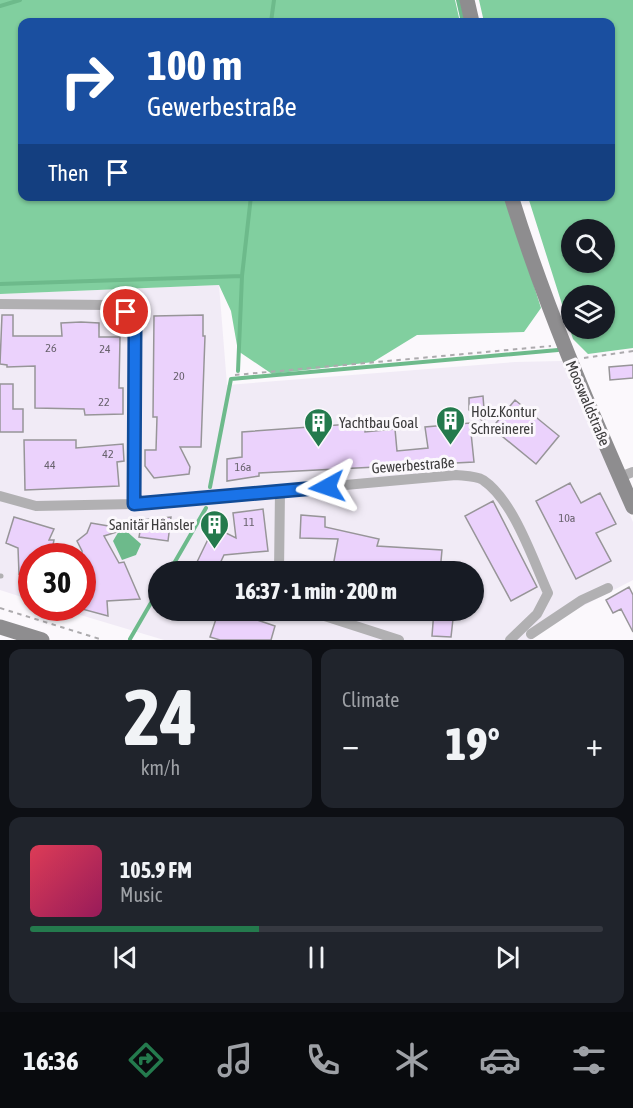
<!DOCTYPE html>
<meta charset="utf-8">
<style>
:root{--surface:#171b24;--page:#20242c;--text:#f1f3f6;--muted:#9ea1a6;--line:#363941;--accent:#247a4d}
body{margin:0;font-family:"Asap Condensed",sans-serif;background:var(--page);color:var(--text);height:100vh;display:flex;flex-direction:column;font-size:22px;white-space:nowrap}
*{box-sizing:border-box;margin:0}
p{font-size:20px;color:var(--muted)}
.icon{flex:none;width:33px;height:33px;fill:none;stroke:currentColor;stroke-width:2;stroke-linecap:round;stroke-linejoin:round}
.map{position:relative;height:640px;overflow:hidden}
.drawer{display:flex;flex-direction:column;gap:9px;padding:9px;background:#0d0f14;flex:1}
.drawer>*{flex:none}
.banner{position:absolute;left:18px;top:18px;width:597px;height:183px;border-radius:12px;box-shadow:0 2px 4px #0004;background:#1a4fa0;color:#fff;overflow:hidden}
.fabs{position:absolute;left:561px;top:219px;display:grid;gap:12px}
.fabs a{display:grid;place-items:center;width:54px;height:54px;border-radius:50%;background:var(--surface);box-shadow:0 2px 4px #0004;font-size:30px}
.speed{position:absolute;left:18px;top:543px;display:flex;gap:12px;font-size:30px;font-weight:700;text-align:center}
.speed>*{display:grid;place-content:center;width:78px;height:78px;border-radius:50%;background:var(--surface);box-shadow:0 2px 4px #0004;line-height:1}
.speed .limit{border:9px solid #d22;background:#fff;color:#111}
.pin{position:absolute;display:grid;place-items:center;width:51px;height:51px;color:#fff;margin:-26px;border:3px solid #fff;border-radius:50%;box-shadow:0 2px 6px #0007}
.me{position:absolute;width:66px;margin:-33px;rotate:265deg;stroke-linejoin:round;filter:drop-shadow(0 0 4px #0008)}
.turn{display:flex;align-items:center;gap:21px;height:126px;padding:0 30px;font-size:27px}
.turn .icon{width:78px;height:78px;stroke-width:2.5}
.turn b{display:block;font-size:42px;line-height:51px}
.then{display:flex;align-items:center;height:57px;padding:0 30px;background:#0003;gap:12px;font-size:22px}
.big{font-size:45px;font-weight:800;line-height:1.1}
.drawer .widget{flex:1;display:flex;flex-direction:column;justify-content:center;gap:9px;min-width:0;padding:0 21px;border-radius:12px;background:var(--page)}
.drawer .dial{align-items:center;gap:0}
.dial b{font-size:78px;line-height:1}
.song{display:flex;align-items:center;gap:18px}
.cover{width:72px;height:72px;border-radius:9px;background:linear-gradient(135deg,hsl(350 70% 55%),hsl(330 70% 35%))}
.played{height:6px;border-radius:3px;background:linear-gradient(90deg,var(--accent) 40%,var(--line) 40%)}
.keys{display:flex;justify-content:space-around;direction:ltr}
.heat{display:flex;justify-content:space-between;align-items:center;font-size:33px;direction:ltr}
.drawer .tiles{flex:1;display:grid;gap:9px;grid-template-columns:1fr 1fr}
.widget:last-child{grid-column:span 2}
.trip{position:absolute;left:148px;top:561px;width:336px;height:60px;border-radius:30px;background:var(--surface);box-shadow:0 2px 4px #0004;font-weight:800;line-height:60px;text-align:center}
.tabs{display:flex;height:96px;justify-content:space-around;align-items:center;background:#090b0e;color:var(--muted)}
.tabs .icon{width:42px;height:42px}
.tabs .active{color:var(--accent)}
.tabs b{font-size:27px;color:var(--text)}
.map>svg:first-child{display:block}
.built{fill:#f1ebf6;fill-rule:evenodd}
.forest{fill:#81cf9f;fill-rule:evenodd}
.water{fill:#6dba8b}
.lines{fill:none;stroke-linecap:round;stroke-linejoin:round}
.stream{stroke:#6dba8b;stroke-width:4}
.building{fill:#ebd2fc;stroke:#979598;stroke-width:1.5}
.path{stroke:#acaaad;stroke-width:2;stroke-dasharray:4.5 4.5;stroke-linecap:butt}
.lane{stroke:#b1b0b2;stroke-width:5}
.street{stroke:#b1b0b2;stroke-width:10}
.secondary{stroke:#8e8d8f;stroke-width:15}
.route-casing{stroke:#114b97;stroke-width:15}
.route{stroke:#1a73e8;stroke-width:10}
.labels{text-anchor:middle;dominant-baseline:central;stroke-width:6;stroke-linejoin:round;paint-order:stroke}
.number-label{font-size:12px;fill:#68626d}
.street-label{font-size:15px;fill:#3d3c3d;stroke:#fbf8fc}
.poi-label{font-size:15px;fill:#3d3c3d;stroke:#fbf8fc;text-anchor:start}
</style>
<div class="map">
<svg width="633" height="640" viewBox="0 0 633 640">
<rect width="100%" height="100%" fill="#fbf8fc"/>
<path class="built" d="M 219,285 L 227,385 L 515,362 L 562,361 L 633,522 L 633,580 L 556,620 L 531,640 L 164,640 L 57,608 L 82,608 L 82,556 L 32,556 L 31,600 L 0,590 L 0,294 ZM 159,572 L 474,572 L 474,610 L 159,610 Z"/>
<path class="forest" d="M 0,0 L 455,0 L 460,22 L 22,22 L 22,196 L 506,197 L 541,308 L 524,332 L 417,335 L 373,362 L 272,374 L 238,351 L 231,311 L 219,285 L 0,294 Z
M 479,0 L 633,0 L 633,348 L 588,354 L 573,339 L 528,197 L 610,196 L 610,22 L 484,22 ZM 572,230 L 604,230 L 604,262 L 572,262 ZM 572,296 L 604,296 L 604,328 L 572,328 Z"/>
<path class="water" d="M 124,529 L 141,544 L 136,555 L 122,560 L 113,541 L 119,531 Z"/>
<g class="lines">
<path class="stream" d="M 458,0 L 463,22
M 0,6 L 20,0
M 271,22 L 274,0
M 0,284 L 242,276
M 238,371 L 242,276 L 251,196
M 210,487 L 231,379 L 558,350
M 169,572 L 206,508
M 130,639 L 159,589"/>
</g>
<path class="building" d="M 2,315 L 13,315 L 13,336 L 62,336 L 61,323 L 81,322 L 99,323 L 99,337 L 120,337 L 119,388 L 123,388 L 123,414 L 85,415 L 84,409 L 35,408 L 35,366 L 7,367 L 7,365 L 0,364 Z
M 203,315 L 203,336 L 205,336 L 201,447 L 180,447 L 190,467 L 189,474 L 154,478 L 145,466 L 145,450 L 156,450 L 157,417 L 153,417 L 154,316 Z
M 633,365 L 633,378 L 610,380 L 609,367 Z
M 0,384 L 13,384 L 13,409 L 23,409 L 23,432 L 0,432 Z
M 483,396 L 485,423 L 469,410 L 469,398 Z
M 515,400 L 559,436 L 536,464 L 492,428 Z
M 365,423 L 365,432 L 395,429 L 397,451 L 428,448 L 425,427 L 470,423 L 474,462 L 259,473 L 259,476 L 227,481 L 227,459 L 242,457 L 242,432 Z
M 24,440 L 76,440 L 76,448 L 123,444 L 124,461 L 117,462 L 119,486 L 25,490 Z
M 570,483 L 581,503 L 600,493 L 616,524 L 596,533 L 611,561 L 576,579 L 536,501 Z
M 493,501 L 537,587 L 511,601 L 465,516 Z
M 263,509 L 268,551 L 224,555 L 216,572 L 196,564 L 214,527 L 236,538 L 233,513 Z
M 301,515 L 325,517 L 325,527 L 379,539 L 377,546 L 442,550 L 440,572 L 332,572 L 338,539 L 300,538 Z
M 14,517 L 54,529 L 49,540 L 54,540 L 53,545 L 58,545 L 58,556 L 32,556 L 32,570 L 19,574 L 18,548 L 6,543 Z
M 171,517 L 168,541 L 139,537 L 142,520 Z
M 91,523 L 126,529 L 104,536 L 119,563 L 124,562 L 140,599 L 107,601 L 108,616 L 82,609 L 82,551 L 77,541 L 87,533 Z
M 629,587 L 633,595 L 633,632 L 621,609 L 613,613 L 606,600 Z
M 219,610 L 228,610 L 275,626 L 271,640 L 220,640 L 210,637 Z
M 434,610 L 454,610 L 451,637 L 432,636 Z"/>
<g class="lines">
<path class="path" d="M 584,358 L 633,351
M 235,375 L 551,346
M 0,608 L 103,640"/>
<path class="lane" d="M 0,576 L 1,576"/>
<path class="street" d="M 0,304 L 110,305 L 126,312 L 135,326 L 134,504
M 620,477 L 633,472
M 0,496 L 36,506 L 134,504 L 456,475 C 464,476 476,476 483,480 C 514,501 533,560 548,593 L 537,614 L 510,640
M 279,572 L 280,491
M 306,610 L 399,640
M 531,634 L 582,600 L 608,588"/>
<path class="secondary" d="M 467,0 L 472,22
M 511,196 C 544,303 588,405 633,507
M 0,627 L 42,640"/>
</g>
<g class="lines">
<defs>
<path id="route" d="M 126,312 L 135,326 L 134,504 L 327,487"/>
</defs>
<use href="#route" class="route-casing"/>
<use href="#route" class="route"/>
</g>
<defs>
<symbol id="building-pin" viewBox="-11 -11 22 30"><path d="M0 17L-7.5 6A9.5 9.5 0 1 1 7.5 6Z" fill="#247a4d" stroke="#fbf8fc"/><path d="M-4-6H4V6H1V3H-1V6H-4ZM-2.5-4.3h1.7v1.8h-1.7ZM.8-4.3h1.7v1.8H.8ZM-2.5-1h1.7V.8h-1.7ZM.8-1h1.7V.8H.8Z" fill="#fff"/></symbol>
</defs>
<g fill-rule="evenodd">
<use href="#building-pin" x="434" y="404" width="33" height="45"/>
<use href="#building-pin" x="302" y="406" width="33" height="45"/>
<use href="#building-pin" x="198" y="508" width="33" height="45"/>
</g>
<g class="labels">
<g class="number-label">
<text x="51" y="348">26</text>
<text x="105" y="349">24</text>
<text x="179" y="376">20</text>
<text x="104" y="402">22</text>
<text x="108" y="454">42</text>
<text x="50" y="465">44</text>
<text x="243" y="467">16a</text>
<text x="567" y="518">10a</text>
<text x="249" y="522">11</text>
</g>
<g class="street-label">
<text transform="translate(588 403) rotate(67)">Mooswaldstraße</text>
<text transform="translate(413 465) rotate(-4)">Gewerbestraße</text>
</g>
<g class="poi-label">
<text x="471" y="411">Holz.Kontur<tspan x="471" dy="17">Schreinerei</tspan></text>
<text x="339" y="422">Yachtbau Goal</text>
<text x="194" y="524" text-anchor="end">Sanitär Hänsler</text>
</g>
</g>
</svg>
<div class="fabs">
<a><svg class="icon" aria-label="search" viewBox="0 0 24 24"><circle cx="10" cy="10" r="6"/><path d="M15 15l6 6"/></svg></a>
<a><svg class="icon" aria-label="layers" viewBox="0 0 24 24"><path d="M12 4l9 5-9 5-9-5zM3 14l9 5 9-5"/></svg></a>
</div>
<div class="speed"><div class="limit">30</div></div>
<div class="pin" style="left:126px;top:312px;background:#d93025"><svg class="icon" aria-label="arrive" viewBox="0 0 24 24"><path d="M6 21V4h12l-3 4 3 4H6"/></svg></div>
<svg class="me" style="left:327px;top:487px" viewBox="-20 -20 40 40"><path d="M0-17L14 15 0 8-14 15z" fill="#1a73e8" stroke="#fff" stroke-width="4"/></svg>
<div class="trip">16:37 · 1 min · 200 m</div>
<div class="banner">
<div class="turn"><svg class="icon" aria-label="right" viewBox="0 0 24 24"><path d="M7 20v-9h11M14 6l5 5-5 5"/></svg><div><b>100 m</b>Gewerbestraße</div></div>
<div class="then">Then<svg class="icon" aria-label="arrive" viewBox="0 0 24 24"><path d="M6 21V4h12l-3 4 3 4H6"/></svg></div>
</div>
</div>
<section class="drawer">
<div class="tiles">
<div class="widget dial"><b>24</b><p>km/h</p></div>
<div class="widget"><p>Climate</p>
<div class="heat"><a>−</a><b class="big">19°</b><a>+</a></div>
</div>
<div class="widget">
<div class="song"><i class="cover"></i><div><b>105.9 FM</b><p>Music</p></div></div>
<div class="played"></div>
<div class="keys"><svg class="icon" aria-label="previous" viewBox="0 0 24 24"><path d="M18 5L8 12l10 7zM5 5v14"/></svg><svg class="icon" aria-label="pause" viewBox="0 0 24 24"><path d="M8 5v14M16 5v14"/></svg><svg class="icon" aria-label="next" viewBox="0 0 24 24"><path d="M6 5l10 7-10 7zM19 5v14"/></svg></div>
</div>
</div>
</section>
<nav class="tabs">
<b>16:36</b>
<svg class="icon active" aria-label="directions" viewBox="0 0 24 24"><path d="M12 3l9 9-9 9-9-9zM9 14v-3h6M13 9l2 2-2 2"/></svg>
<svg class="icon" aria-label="music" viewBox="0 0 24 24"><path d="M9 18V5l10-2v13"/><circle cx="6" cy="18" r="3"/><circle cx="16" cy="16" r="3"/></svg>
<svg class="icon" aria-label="phone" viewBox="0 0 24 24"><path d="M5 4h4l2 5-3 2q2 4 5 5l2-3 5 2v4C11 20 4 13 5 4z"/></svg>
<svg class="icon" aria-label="climate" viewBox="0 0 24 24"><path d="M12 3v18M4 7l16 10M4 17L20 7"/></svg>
<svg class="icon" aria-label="car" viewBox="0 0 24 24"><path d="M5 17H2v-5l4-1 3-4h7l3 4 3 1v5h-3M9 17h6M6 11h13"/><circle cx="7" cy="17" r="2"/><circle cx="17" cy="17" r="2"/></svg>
<svg class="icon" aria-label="filters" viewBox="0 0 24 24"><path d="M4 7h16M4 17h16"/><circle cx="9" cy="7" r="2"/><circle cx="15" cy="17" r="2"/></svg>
</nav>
